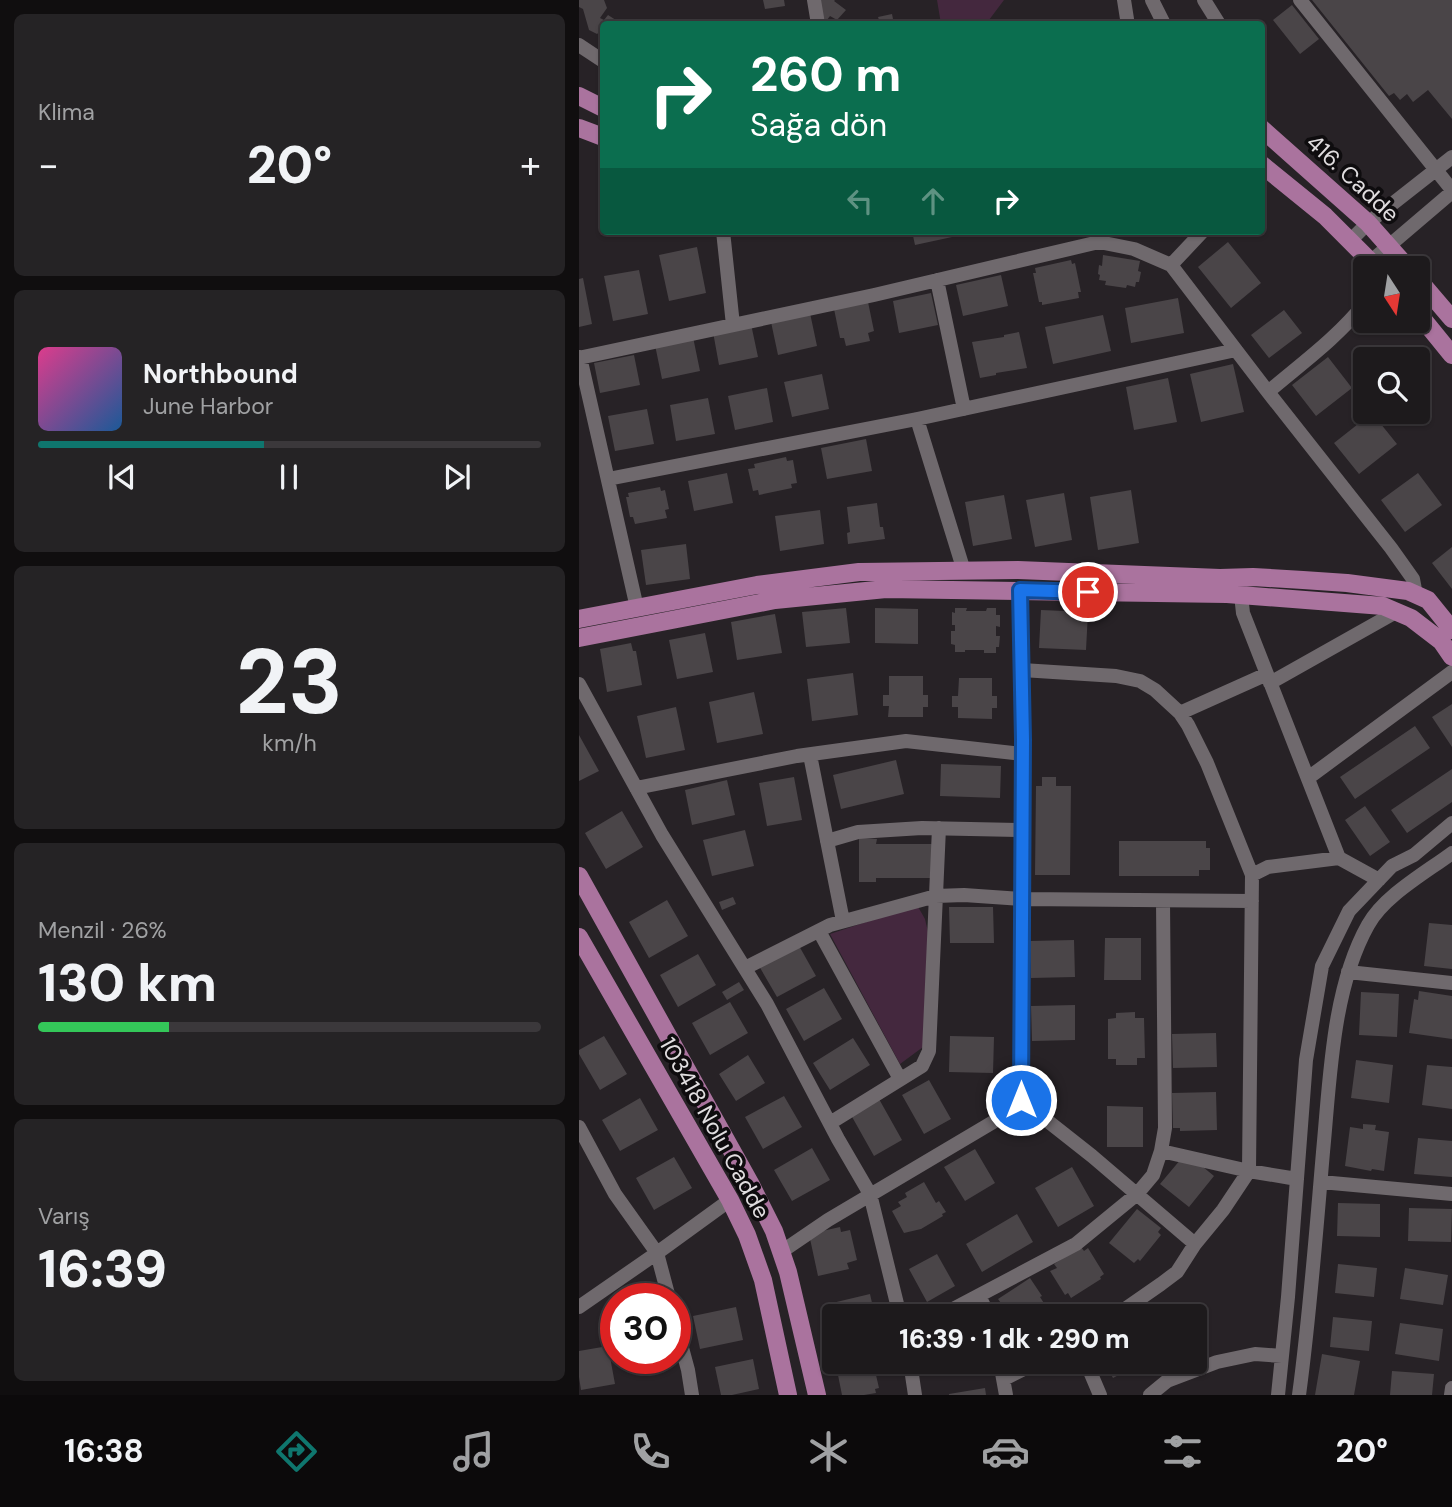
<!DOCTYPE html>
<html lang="tr">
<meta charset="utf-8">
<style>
:root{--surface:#1d1a1c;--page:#252325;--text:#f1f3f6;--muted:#a0a1a3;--line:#3b383b;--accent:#0f766e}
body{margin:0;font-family:"DM Sans",sans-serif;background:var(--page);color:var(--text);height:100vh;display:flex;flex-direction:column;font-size:26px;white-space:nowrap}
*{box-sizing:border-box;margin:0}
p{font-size:23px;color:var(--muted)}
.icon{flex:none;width:38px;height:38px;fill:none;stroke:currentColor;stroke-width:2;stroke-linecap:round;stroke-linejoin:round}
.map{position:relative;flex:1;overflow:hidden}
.side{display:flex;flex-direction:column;gap:14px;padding:14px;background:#100e0f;width:579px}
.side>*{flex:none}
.guide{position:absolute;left:21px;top:21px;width:665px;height:214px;border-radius:7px;box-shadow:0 2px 5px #0004,0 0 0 2px var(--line);background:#0b6e4f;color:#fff;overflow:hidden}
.needle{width:46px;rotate:168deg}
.fabs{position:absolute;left:774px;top:256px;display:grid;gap:14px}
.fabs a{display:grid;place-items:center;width:77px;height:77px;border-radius:7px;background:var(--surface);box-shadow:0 2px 5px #0004,0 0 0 2px var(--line);font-size:35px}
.speed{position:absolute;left:21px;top:1283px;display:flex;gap:14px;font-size:35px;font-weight:700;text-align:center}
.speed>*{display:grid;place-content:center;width:91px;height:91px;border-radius:50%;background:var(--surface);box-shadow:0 2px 5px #0004,0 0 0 2px var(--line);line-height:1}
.speed .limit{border:10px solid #d22;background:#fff;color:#111}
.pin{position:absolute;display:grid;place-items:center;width:60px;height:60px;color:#fff;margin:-30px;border:4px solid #fff;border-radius:50%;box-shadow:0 2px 7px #0007}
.me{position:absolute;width:77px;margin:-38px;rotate:0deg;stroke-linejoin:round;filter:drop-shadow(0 0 5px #0008)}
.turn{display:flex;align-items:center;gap:24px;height:147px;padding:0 35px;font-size:32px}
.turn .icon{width:91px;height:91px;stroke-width:2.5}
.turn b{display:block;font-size:49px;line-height:60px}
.lanes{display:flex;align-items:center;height:66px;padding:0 35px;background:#0003;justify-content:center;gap:35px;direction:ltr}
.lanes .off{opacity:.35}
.big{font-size:52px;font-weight:800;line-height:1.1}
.side .widget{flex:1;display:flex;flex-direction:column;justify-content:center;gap:10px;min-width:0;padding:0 24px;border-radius:10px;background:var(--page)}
.side .dial{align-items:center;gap:0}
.dial b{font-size:91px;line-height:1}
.song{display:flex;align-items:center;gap:21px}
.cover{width:84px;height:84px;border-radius:10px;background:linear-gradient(135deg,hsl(330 70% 55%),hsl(210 70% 35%))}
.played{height:7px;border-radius:4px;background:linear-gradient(90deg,var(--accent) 45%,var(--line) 45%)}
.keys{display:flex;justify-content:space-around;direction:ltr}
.heat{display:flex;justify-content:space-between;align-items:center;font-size:38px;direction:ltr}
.charge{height:10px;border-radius:5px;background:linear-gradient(90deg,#34c759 26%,var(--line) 0)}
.trip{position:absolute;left:243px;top:1304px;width:385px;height:70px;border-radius:7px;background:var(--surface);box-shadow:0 2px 5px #0004,0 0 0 2px var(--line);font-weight:800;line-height:70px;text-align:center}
.tab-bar{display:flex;height:112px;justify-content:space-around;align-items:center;background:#0c0a0b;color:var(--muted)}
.tab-bar .icon{width:49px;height:49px}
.tab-bar .selected{color:var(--accent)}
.tab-bar b{font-size:32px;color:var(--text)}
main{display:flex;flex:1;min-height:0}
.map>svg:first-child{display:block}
.green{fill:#44283e}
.building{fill:#4a4548}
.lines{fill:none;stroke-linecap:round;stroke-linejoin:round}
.minor{stroke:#6f696d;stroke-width:14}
.major{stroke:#aa739e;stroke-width:18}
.route-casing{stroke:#114b97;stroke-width:18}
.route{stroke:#1a73e8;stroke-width:12}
.labels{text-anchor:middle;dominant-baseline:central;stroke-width:7;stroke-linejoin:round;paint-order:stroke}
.street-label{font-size:23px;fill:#e0dddf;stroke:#0e0c0e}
</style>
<main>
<section class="side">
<div class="widget"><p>Klima</p>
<div class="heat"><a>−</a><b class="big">20°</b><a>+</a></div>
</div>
<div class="widget">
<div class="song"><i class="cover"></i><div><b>Northbound</b><p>June Harbor</p></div></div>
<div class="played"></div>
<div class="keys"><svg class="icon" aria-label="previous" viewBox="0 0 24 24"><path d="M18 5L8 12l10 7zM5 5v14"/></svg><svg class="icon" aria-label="pause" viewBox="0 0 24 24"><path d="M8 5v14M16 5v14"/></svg><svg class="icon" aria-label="next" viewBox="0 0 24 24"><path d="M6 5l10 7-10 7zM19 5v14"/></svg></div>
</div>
<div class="widget dial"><b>23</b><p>km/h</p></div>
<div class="widget"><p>Menzil · 26%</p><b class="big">130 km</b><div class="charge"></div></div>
<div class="widget"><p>Varış</p><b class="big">16:39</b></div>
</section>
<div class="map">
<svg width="873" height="1395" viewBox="0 0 873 1395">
<rect width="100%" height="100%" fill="#272226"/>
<path class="green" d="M 358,0 L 425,0 L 407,24 L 362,24 Z
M 338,905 L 346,919 L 349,932 L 344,1047 L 321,1064 L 251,934 Z"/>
<path class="building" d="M 0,0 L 25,0 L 28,8 L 21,18 L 25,20 L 29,15 L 43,24 L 24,24 L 24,31 L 23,30 L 18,34 L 10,30 L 4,9 L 0,7 Z
M 184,0 L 205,0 L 206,6 L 186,9 Z
M 240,0 L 256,0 L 255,1 L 267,10 L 258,20 L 251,16 L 248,20 L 243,18 Z
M 733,0 L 873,0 L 873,119 L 849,90 L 834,102 L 828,94 L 821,100 L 815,93 L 810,96 Z
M 713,5 L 740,39 L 721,54 L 694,20 Z
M 313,14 L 315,24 L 286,24 L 300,20 L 299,17 Z
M 333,231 L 386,231 L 387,234 L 336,245 Z
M 649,242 L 682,283 L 652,308 L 619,267 Z
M 118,247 L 127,293 L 90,301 L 80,255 Z
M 524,255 L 561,261 L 559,271 L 562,272 L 560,282 L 557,282 L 556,287 L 548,285 L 547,288 L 526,285 L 527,281 L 520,280 L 521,275 L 519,274 L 520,265 L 523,266 Z
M 492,260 L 493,264 L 496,263 L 502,292 L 499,292 L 500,298 L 463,305 L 463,302 L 460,302 L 454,273 L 457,273 L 456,268 Z
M 60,270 L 69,314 L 34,321 L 25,276 Z
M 422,275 L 429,306 L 384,316 L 377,285 Z
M 4,278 L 13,324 L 0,327 L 0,279 Z
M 352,293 L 359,325 L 320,333 L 314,301 Z
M 599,298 L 605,333 L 552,343 L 546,308 Z
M 289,302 L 295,331 L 289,333 L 291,341 L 267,346 L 265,338 L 261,338 L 255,309 Z
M 705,310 L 723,333 L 690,358 L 672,335 Z
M 231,313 L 238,346 L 199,355 L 192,322 Z
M 524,315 L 532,351 L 474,364 L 466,327 Z
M 172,324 L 179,357 L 140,365 L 134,332 Z
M 440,332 L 448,368 L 417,373 L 417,375 L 401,378 L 393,342 L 425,337 L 425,335 Z
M 114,337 L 121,371 L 83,379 L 76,345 Z
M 55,355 L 61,385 L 21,393 L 15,363 Z
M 749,357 L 773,388 L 737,416 L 713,385 Z
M 654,364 L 665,412 L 622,422 L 611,374 Z
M 243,374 L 250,409 L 213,417 L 205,382 Z
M 589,378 L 598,422 L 555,430 L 547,387 Z
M 188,388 L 194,422 L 156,430 L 149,396 Z
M 129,398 L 136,434 L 97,441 L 91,405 Z
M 68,409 L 75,444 L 36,451 L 29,416 Z
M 793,413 L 818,444 L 780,474 L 755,443 Z
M 287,439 L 293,471 L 248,479 L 242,448 Z
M 207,457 L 208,461 L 214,460 L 218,483 L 212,484 L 213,488 L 180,495 L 179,490 L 174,491 L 169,469 L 176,468 L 175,464 Z
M 148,473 L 154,503 L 115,511 L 109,481 Z
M 839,473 L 863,505 L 826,532 L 802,500 Z
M 81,487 L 82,491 L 86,490 L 90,509 L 86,510 L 88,518 L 56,524 L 54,517 L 51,517 L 47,497 L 50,497 L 49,493 Z
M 552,490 L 560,543 L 519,550 L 511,497 Z
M 485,493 L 493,540 L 456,547 L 447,500 Z
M 425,495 L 433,539 L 394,546 L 386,502 Z
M 298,503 L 301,527 L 304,527 L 306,539 L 269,544 L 268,533 L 271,532 L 268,507 Z
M 241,510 L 245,544 L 201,551 L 196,516 Z
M 107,544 L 111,579 L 67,585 L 62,550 Z
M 873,547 L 873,589 L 853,563 Z
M 267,608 L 271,643 L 227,647 L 223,612 Z
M 296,608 L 339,609 L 339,644 L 296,643 Z
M 376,608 L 388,608 L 387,611 L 407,611 L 408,608 L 417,608 L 417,615 L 421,615 L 421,627 L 417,626 L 417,636 L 421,636 L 420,647 L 417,647 L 417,653 L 405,653 L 405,650 L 386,650 L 386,652 L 376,652 L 376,645 L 372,644 L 372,631 L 376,631 L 376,625 L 373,625 L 373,612 L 376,613 Z
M 462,610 L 509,612 L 507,650 L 460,648 Z
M 196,614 L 203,653 L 158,660 L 152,622 Z
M 126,633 L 134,672 L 98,679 L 90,640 Z
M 52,643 L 54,651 L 57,651 L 63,685 L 28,692 L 21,649 Z
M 274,673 L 279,715 L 233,721 L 228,679 Z
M 310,676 L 344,676 L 344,695 L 349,695 L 349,707 L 344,707 L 344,717 L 309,717 L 310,706 L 304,706 L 304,695 L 310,695 Z
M 380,678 L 413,678 L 413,696 L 418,696 L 418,708 L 413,708 L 413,719 L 379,718 L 379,707 L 373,707 L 373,696 L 379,696 Z
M 175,692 L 184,734 L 138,743 L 130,702 Z
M 873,704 L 873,747 L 853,717 Z
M 97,707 L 106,750 L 67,758 L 58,716 Z
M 836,726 L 851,748 L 776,799 L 761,777 Z
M 0,735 L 20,771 L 0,781 Z
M 317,760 L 325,794 L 262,809 L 254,775 Z
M 362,764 L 422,766 L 421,798 L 361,796 Z
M 873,769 L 873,802 L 828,833 L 812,810 Z
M 215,777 L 223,820 L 188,826 L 180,783 Z
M 463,777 L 477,777 L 477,786 L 492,786 L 491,875 L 456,875 L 457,786 L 463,786 Z
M 148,780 L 156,815 L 113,825 L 106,790 Z
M 786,806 L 811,842 L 791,856 L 766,820 Z
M 43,811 L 64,847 L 27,869 L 6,833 Z
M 166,830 L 175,866 L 133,876 L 124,840 Z
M 280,838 L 298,839 L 297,844 L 355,844 L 354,878 L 297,878 L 297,882 L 280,882 Z
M 540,841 L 627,841 L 627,848 L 631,848 L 631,870 L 620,870 L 620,876 L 540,876 Z
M 154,897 L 157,904 L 143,910 L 140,902 Z
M 88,900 L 109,936 L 70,958 L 50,922 Z
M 370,907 L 414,907 L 415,943 L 371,943 Z
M 850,923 L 873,925 L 873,969 L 845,966 Z
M 526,938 L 562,938 L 562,980 L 525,980 Z
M 495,940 L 496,977 L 452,978 L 451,941 Z
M 219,944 L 237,976 L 198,997 L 180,966 Z
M 119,954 L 137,985 L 99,1007 L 81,975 Z
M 160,982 L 165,990 L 148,1000 L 143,992 Z
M 245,988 L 263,1019 L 225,1041 L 207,1009 Z
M 840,991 L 873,996 L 873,1039 L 830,1033 L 835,999 L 839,1000 Z
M 782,992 L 820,994 L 818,1037 L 780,1035 Z
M 151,1002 L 169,1033 L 131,1055 L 113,1023 Z
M 496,1005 L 496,1040 L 453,1041 L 452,1006 Z
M 556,1012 L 556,1018 L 565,1018 L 566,1058 L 558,1058 L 558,1065 L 537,1065 L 537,1059 L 529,1059 L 529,1019 L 537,1018 L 537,1013 Z
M 637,1033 L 638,1067 L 594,1068 L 593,1034 Z
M 25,1036 L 48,1074 L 21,1090 L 0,1054 L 0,1050 Z
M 371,1036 L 415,1037 L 414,1073 L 370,1072 Z
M 274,1038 L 291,1065 L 251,1090 L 234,1063 Z
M 169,1055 L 186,1083 L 157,1101 L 140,1074 Z
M 777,1060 L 814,1065 L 810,1103 L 772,1098 Z
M 848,1065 L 873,1067 L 873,1109 L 843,1105 Z
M 350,1080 L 372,1119 L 345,1134 L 323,1095 Z
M 637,1092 L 638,1130 L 601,1131 L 601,1128 L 594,1128 L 593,1093 Z
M 205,1096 L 223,1127 L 184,1149 L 166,1117 Z
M 61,1098 L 79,1130 L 41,1151 L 23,1120 Z
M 300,1099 L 323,1140 L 295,1156 L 272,1115 Z
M 528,1106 L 564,1107 L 564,1147 L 528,1147 Z
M 784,1124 L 797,1125 L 796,1130 L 810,1132 L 805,1171 L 793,1169 L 792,1171 L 766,1166 L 771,1127 L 784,1129 Z
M 839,1138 L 873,1141 L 873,1177 L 835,1174 Z
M 233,1148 L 251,1180 L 213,1201 L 195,1170 Z
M 396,1149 L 416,1183 L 386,1201 L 365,1167 Z
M 607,1153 L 635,1176 L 610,1207 L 581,1184 Z
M 95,1157 L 113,1188 L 75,1210 L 57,1178 Z
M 493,1167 L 515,1206 L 479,1227 L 456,1188 Z
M 345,1182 L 357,1203 L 360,1201 L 367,1212 L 363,1214 L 364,1216 L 342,1229 L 325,1233 L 313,1211 L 322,1206 L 319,1202 L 328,1197 L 326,1193 Z
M 759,1203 L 801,1204 L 801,1237 L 758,1236 Z
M 830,1208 L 873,1209 L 872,1242 L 829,1241 Z
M 558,1209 L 582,1228 L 579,1232 L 582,1235 L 561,1261 L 559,1259 L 555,1263 L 530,1243 Z
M 438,1214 L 454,1242 L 403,1272 L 387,1244 Z
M 261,1227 L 262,1232 L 271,1230 L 278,1260 L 268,1263 L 270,1269 L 239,1276 L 230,1234 Z
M 502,1247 L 505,1251 L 509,1248 L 525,1274 L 521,1277 L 522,1279 L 492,1298 L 489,1293 L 486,1295 L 471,1271 L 478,1268 L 475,1264 Z
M 358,1254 L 376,1286 L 348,1302 L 330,1269 Z
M 759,1264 L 798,1268 L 795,1297 L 756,1293 Z
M 826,1268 L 869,1275 L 864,1305 L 821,1299 Z
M 451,1278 L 463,1296 L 461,1297 L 470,1311 L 462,1316 L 431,1316 L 419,1299 Z
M 291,1294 L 296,1316 L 256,1316 L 254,1330 L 249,1304 Z
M 157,1307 L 164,1340 L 121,1349 L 114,1316 Z
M 754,1317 L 793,1321 L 790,1351 L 751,1347 Z
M 821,1323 L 864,1329 L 860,1361 L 816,1354 Z
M 29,1346 L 36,1384 L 2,1390 L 0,1377 L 0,1351 Z
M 743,1354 L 781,1361 L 775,1395 L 736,1395 Z
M 174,1359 L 180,1389 L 153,1395 L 142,1395 L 136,1367 Z
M 259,1362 L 294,1362 L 300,1388 L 296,1389 L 297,1393 L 285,1395 L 263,1395 L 257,1365 L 260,1365 Z
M 360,1362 L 393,1362 L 394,1365 L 362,1372 Z
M 525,1362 L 564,1362 L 534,1378 Z
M 813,1371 L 855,1374 L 853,1395 L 811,1395 Z
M 406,1388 L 407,1395 L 370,1395 L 370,1394 Z"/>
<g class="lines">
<path class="minor" d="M 235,0 L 239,24
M 545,0 L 548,19 L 547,24
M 573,0 L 585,24
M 625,0 L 640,24
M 721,0 L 873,190
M 0,45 L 24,61
M 144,231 L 154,325
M 771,241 L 789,223 L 873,157
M 791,262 L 873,192
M 592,265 L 624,231
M 358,280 L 385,409
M 1,357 L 58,608
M 0,358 L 295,295 L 520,242 L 555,249 L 592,265 L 689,392 L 812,548 L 834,579 L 837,595
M 689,392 C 723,363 758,338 786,303
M 338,419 L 385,571
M 29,479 L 338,419 L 657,350
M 662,595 L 664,613 L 760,858
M 443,670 L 537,676 L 561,681 L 576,690 L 601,713 L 609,725 L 628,763 L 673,875 L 670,1171 L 644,1210 L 616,1244 L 598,1272 L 582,1284 L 536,1316
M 691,683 L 817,612
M 0,684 L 83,835 L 188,1004 L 259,1139 L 291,1194 L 321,1316
M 601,713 L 688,674
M 231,755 L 264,921
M 729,778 L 873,672
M 57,788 L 218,756 L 327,741 L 444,754
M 248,841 L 279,832 L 343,828 L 443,830
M 673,875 L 689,867 L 760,858 L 800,880
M 240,931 L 321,1079
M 166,968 L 251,925 L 357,896 L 385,895 L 443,899 L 673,901
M 769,972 L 873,983
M 442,1100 L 513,1156 L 616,1244
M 251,1123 L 343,1066 L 350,1051 L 360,828
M 0,1127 L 36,1194 L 78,1253 L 90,1298
M 582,1151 L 670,1171 L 718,1179
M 742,1182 L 873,1194
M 202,1252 L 249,1220 L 426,1115 L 442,1100 L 444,740 L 441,590
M 400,1296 L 410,1316
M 0,1307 L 78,1253 L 151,1200
M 361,1316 L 497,1244 L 558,1194 L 574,1175 L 582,1151 L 586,1128 L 584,901
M 96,1322 L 109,1370 L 113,1395
M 331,1362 L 336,1395
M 421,1362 L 427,1395
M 507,1362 L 521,1395
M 425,1379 L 459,1362
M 571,1395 L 588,1381 L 638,1362 L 676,1354 L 703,1356
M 699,1395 L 709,1297 L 727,1060 L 743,966 L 770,911 L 813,866 L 835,855 L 873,823
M 720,1395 C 731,1314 737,1233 744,1152 C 751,1080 753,989 789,925 C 805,896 846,873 873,853
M 872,1395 L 873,1388"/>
<path class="major" d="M 0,96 L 24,108
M 0,128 L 24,137
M 682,128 L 789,223 L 829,268
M 682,164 L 746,216 L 798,268
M 838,278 L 873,319
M 838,312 L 873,355
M 0,619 L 178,585 L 280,572 L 439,570 L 641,578 L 674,577 L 724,580 L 768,583 L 829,591 L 849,600 L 873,630
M 0,638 L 196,600 L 307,589 L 648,594 L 804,606 L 832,618 L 862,641 L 873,657
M 0,876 L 172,1185 L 195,1231 L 209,1272 L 238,1395
M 0,937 L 151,1200 L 168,1235 L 184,1280 L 209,1395"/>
</g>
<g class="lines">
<defs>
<path id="route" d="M 442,1100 L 444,740 L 441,590 L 509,592"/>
</defs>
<use href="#route" class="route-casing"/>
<use href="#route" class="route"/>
</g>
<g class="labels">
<g class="street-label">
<text transform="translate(774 178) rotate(43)">416. Cadde</text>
<text transform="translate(136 1128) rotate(61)">103418 Nolu Cadde</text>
</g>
</g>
</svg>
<div class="fabs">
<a><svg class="needle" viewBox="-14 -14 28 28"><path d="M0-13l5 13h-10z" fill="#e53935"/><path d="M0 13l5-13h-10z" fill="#a0a1a3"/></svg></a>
<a><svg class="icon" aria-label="search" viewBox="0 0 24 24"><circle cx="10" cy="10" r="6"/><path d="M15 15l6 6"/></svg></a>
</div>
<div class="speed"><div class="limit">30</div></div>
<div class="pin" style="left:509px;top:592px;background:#d93025"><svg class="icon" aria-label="arrive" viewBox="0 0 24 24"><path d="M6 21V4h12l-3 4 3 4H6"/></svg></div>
<svg class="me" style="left:442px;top:1100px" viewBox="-20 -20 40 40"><circle r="17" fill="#1a73e8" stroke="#fff" stroke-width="3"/><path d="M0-11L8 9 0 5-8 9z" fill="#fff"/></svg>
<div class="trip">16:39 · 1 dk · 290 m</div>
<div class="guide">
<div class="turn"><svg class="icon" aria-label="right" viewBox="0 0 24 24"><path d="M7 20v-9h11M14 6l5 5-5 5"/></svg><div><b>260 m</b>Sağa dön</div></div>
<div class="lanes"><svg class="icon off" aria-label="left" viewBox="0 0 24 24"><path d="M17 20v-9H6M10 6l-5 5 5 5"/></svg><svg class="icon off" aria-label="ahead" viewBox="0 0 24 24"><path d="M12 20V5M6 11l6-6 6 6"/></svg><svg class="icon" aria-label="right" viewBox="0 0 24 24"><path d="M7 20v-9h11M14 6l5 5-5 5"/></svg></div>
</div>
</div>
</main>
<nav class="tab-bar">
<b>16:38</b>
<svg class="icon selected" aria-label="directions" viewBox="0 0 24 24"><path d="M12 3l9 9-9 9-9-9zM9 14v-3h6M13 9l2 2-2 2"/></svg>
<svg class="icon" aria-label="music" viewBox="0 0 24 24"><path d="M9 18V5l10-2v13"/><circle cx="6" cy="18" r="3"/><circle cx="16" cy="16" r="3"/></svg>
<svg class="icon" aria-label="phone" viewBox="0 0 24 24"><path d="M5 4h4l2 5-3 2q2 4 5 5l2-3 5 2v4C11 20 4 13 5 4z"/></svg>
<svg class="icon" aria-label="climate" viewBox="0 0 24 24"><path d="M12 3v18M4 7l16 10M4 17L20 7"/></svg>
<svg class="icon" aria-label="car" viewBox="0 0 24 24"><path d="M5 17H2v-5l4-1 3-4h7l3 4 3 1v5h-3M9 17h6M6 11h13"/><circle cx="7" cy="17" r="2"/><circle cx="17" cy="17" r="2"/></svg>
<svg class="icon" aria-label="filters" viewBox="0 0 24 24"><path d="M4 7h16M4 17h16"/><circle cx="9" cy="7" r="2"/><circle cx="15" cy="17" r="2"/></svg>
<b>20°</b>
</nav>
